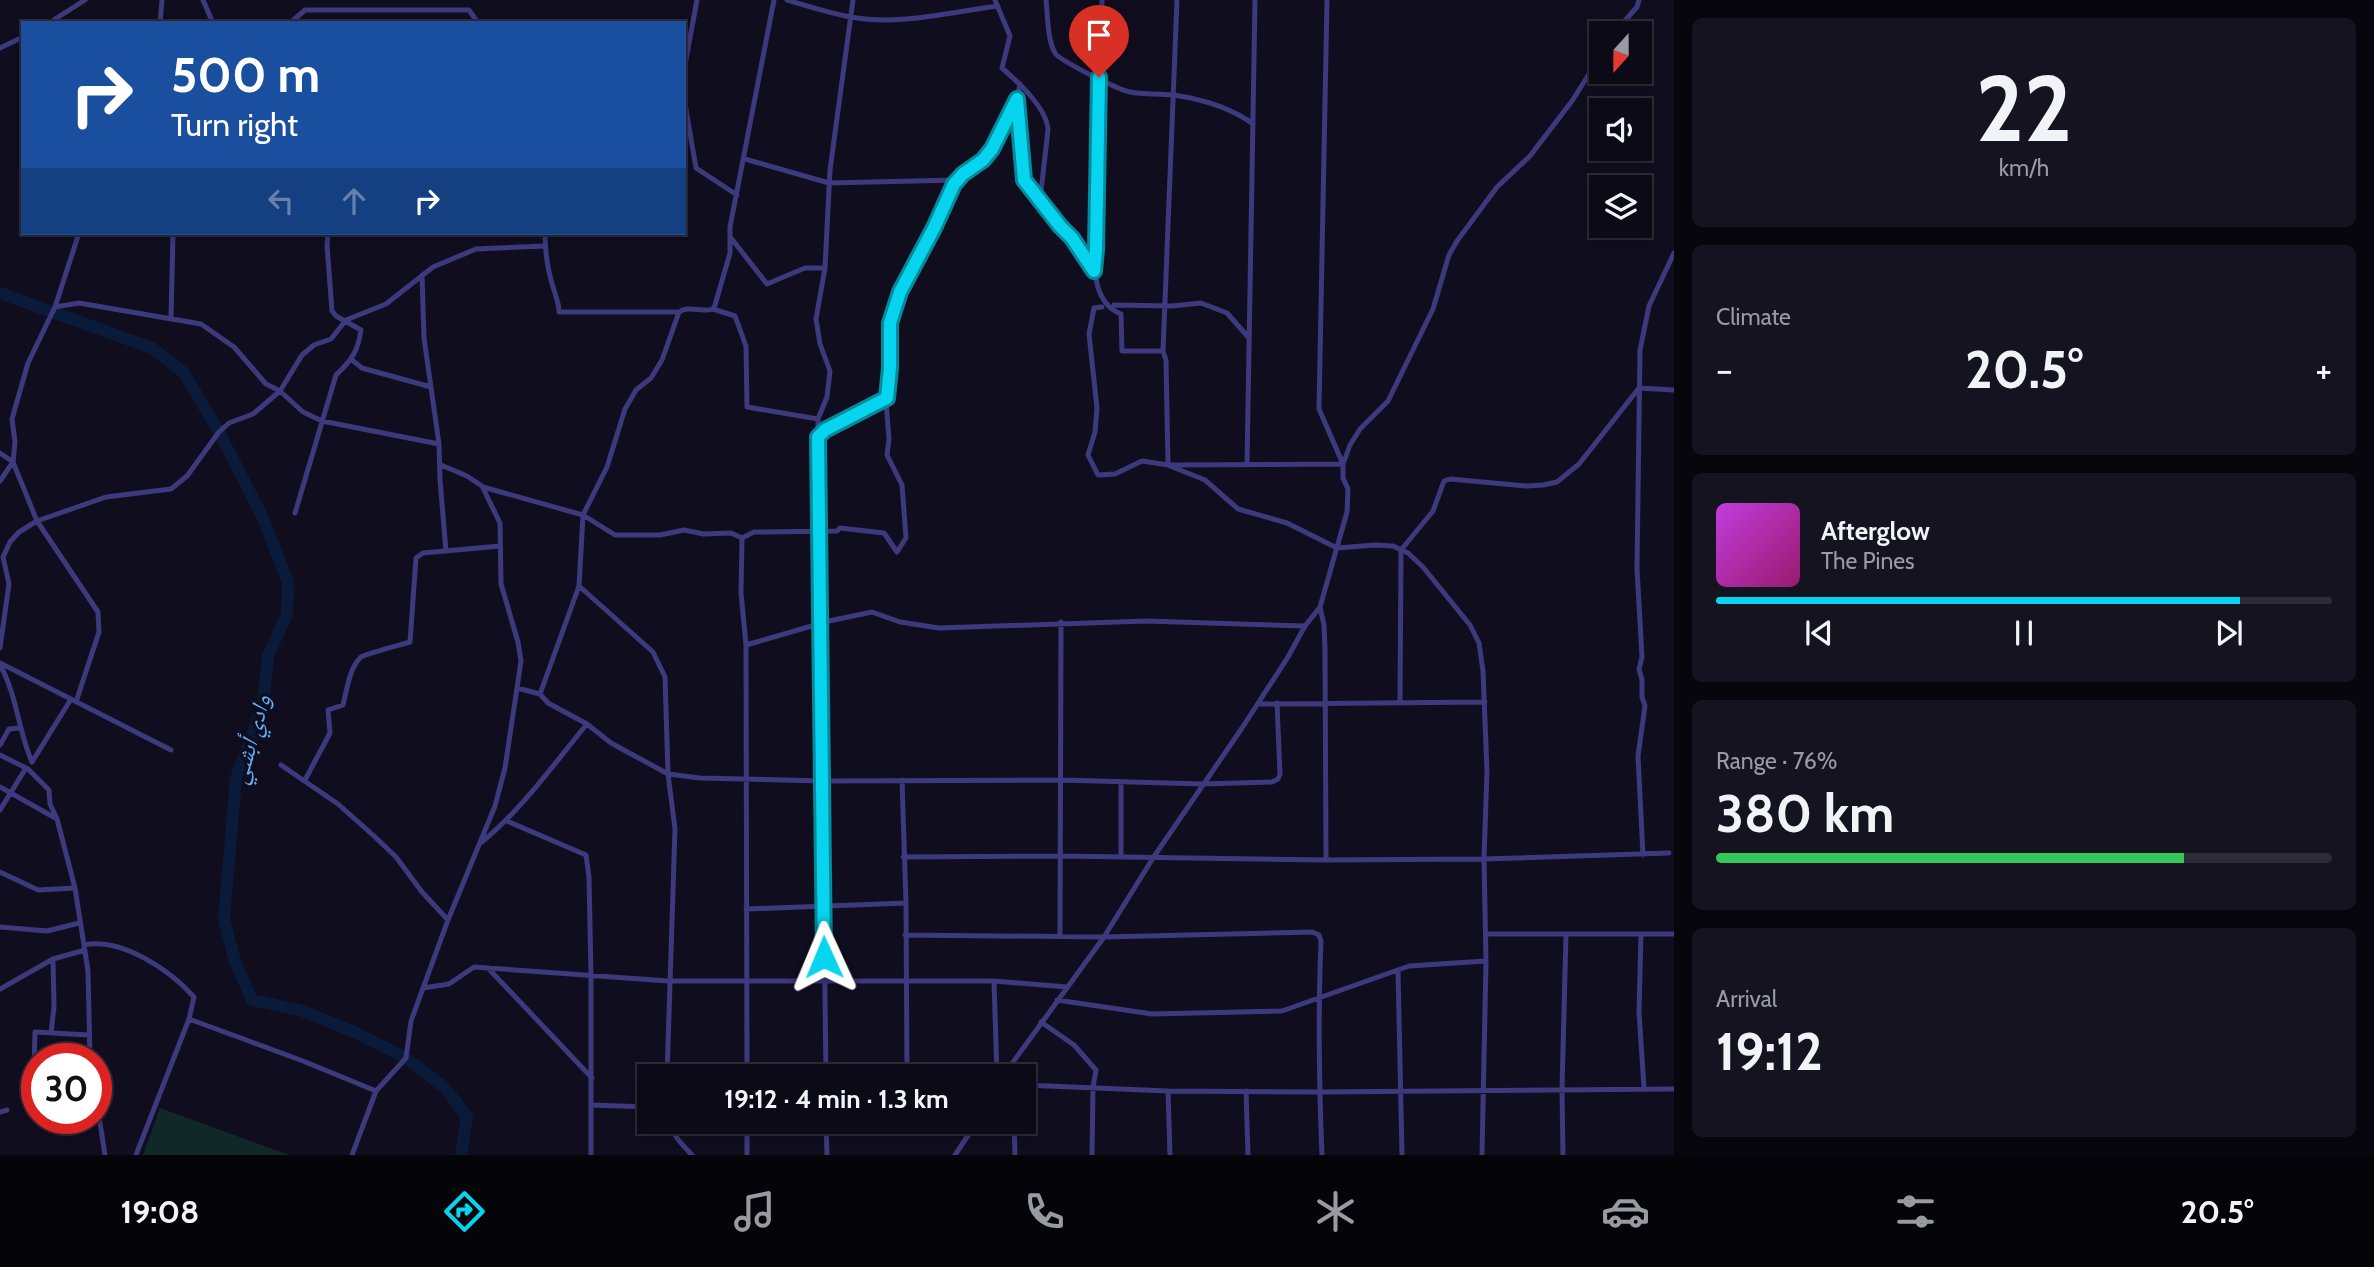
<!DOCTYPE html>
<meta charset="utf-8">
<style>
:root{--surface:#0c0a17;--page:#151320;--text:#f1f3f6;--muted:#9a9aa1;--line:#2c2b36;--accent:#07d5ef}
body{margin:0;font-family:Cabin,"Noto Naskh Arabic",sans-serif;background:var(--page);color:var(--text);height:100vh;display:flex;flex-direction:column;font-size:26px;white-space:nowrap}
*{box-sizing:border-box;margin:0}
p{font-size:23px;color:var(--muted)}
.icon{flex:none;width:38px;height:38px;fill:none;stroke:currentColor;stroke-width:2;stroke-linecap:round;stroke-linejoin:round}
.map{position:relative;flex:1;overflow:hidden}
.side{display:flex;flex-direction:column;gap:18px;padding:18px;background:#07060d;width:700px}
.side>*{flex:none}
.top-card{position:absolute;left:21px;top:21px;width:665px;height:214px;border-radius:0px;box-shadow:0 4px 10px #0003,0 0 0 2px var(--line);background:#1a4fa0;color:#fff;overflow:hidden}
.needle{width:46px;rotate:201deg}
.tools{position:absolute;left:1589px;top:21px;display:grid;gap:14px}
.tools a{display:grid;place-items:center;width:63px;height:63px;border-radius:0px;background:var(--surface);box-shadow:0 4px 10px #0003,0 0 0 2px var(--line);font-size:35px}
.speed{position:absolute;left:21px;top:1043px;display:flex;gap:14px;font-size:35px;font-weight:700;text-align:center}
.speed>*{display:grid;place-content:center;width:91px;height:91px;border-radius:50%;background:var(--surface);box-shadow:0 4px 10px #0003,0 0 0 2px var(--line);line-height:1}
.speed .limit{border:10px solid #d22;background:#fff;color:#111}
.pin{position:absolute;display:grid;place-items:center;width:60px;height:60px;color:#fff;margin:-72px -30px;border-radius:50% 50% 50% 0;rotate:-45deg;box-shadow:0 0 7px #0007}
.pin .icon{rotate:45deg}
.me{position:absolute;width:77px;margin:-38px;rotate:359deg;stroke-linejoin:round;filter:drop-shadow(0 0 5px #0008)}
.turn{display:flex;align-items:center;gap:24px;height:147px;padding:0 35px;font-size:32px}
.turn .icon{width:91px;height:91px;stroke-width:2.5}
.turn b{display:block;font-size:49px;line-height:60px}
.lanes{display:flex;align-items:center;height:66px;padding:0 35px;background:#0003;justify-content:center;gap:35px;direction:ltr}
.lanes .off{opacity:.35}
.big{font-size:52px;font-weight:700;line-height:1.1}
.side .card{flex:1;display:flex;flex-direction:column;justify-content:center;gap:10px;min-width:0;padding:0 24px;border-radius:10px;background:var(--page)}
.side .dial{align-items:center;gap:0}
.dial b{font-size:91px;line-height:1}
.song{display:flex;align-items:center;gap:21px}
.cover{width:84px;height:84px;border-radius:10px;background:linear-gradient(135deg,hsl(290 70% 55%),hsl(320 70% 35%))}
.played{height:7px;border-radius:4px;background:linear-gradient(90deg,var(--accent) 85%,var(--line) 85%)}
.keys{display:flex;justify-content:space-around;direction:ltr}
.heat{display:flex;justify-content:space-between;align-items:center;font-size:38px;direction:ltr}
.charge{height:10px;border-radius:5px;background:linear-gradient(90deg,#34c759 76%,var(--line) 0)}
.trip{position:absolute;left:637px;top:1064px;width:399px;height:70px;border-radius:0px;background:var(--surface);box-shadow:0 4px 10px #0003,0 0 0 2px var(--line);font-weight:700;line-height:70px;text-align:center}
.menu{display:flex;height:112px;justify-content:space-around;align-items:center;background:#050409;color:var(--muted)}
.menu .icon{width:49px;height:49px}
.menu .active{color:var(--accent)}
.menu b{font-size:32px;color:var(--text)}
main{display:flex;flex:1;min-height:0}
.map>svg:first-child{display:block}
.green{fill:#102928}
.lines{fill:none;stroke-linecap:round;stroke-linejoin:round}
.river{stroke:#0a1b3a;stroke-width:12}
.minor{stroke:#3d397d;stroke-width:5}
.route-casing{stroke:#058a9b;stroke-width:18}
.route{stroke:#07d5ef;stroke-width:12}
.labels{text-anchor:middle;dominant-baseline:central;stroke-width:7;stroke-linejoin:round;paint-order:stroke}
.water-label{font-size:24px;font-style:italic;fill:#5db0fa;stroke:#100d1f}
</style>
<main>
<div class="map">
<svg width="1674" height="1155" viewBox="0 0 1674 1155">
<rect width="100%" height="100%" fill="#100d1f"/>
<path class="green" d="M 160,1108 L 289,1155 L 143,1155 Z"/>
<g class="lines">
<path class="river" d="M 0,293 L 152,348 L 184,373 L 219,432 L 263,518 L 288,582 L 287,614 L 268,656 L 263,705 L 236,778 L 224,919 L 235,961 L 252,1000 L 303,1011 L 354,1032 L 406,1058 L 445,1088 L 467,1117 L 461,1155"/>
<path class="minor" d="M 203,0 L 213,23
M 787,0 C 808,6 829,13 851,17 C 898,26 951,12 998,6
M 995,0 L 1010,36 L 1002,68 C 1018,82 1047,108 1048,130 L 1040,200
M 1046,0 C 1048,16 1047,39 1055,53 C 1060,61 1119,90 1130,92 C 1144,95 1159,93 1173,95 C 1201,99 1230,107 1253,124
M 1102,0 L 1096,250 C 1093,274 1096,304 1121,314 L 1122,351 L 1163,351
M 49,23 L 85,0
M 160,23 L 162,0
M 290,23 L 305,10 L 469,10 L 478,23
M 1614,33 L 1637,7 L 1639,0
M 0,48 L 23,37
M 684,70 L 697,0
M 1020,84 L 1017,99 L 1022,176 L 1060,226 L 1072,238 L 1094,271
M 684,98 L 696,168 L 737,195
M 745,159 L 829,183 L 956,180
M 79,233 L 55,307 L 79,303 L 201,324 L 234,347 L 266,384 L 280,391 L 303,412 L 322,421 L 439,444
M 545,233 C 545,252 548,272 554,290 C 556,298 559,303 559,312 L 679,312
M 731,238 L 767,284 L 805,268 L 825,268
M 422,275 L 424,338 L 439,444 L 440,480 L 446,551
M 1114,305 L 1172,306 L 1201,303 L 1227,313 L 1249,338
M 1102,307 L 1094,308 L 1089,334 L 1097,408 L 1095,432 L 1088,455 L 1098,475 L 1115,474 L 1142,461 L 1168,465 L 1343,464 L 1319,409 L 1327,0
M 713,309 L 735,316 L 746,346 L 747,407 L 818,419
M 171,318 L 173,233
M 352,360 L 362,368 L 431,387
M 1639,388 L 1674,390
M 818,437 L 825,430 L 887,398
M 0,453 L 13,462 L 37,521 L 98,612 L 99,632 L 76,702
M 1168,465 L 1166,360 L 1163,351 L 1177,0
M 1247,465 L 1255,0
M 1170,466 L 1205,480 L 1238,509 L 1287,523 L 1337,548 L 1375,545 L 1393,546 L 1408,553 L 1423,567 L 1470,625 L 1479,643 L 1483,671 L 1487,771 L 1484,859 L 1486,961 L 1482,1155
M 0,481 L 13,462 L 15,442 L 12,419 L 28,363 L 55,307
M 483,487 L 583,515 L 615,535 L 660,535 L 684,530 L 704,534 L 731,533 L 742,538
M 295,513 L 336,375 C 352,360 358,351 361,330 L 336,316 L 332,311 L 327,245 L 328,233
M 742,538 L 754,532 L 837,531 L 840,528 L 884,533 L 897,552 L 906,538 L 902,485 L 887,455 L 889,439 L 886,401 L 890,368 L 890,323 L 900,292 L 954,184 C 962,173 975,169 984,159 C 999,143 1007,118 1017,99
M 742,538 L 741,593 L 746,645 L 747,1076
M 579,586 L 653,652 L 665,677 L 668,774 L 675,829 L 667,1076
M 1320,607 L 1324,625 L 1325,648 L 1326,860
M 746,645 L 829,621 L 872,612 L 900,622 L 939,628 L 1146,621 L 1305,626
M 0,648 L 9,584 L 3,557 L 10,542 L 19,532 L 37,521 L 106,497 L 171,489 L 187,476 L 219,432 L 229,423 L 253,414 L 280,391 L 302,355 L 314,345 L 331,339 L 346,320 L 386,304 L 433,267 L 476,249 L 545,246
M 0,663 L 171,750
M 0,665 C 17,695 18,730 32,762
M 517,688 L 540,694 L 548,703 L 587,724 L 611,743 L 668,774 L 700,778 L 823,781 L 1061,780 L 1203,784 L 1272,782 L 1278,779 L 1280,774 L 1277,703
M 540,694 L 579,586 L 583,515 L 607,467 L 625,409 L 636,390 L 651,378 L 662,360 L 679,312 C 689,305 702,313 713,309 L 715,305 L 730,253 L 730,227 L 774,0
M 1400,702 L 1401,550 L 1433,511 L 1444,481 L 1450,479 L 1526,486 L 1543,485 L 1557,482 L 1579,464 L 1639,388
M 1258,704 L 1485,702
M 0,745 L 9,729 L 20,728
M 0,755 L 28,769 L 49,790 L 50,804 L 57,819 L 75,888 L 88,971 L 90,1059
M 32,762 L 71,699
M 281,765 L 338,804 L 374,836 L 396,857 L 422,892 L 448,920
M 305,780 L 330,733 L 328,710 L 343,705 C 347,690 349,668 361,657 C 365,654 400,645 410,642 L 416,558 L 423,553 L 500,546
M 902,780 L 906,903 L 907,1076
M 1121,782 L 1121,857
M 0,787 L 57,819
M 0,810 L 26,768
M 507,821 L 586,855 L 589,877 L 591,976 L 591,1155
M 482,842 C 523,808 553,765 587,724
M 1643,855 L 1638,756 L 1645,706 L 1642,697 L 1642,680 L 1639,669 L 1642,657 L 1637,569 L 1640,350 L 1649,306 L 1674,253
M 903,857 L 1061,856 L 1326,860 L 1484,859 L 1669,853
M 0,872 L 38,890 L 75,888
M 746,909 L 906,903
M 0,927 L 47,931 L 79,923
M 1486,934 L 1674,934
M 1641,934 L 1639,1012 L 1644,1088
M 905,935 L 1104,937 L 1312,932 L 1319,935 L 1321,941 C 1318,1013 1319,1084 1322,1155
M 1060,935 L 1061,622
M 84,945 C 121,937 170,970 194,997 L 189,1019 L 136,1155
M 488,968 L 592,1078
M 1398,970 L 1402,1155
M 994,981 L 997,1076
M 423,988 L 449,984 L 474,967 L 668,981 L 994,981 L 1067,987
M 0,989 L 53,959 L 85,950
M 1057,1000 L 1152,1014 L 1282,1011 L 1409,966 L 1486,961
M 189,1019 L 303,1061 L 376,1091
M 1041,1022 L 1074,1045 L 1096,1070 L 1093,1087 L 1092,1155
M 51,1033 L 54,1007 L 53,959
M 37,1071 L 34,1068 L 35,1032 L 89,1035
M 826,1076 L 818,440 L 818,419 L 827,397 L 830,371 L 820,344 L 816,319 L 825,268 L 830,170 L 853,0
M 1003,1076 L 1104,937 L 1153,858 L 1242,728 L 1288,657 L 1305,626 L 1320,607 L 1347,512 L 1348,489 L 1343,478 L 1343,464 L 1350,445 L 1360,429 L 1388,401 L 1433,309 L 1449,255 L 1457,241 L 1497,187 L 1530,156 L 1572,101 L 1601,55
M 1024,1085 L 1168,1091 L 1319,1092 L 1674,1089
M 1168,1091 L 1170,1155
M 1246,1091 L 1248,1155
M 96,1097 L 105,1155
M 592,1105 L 649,1107
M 0,1112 L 7,1110
M 671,1122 C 672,1136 683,1145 692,1155
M 826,1122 L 827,1155
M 1014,1122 L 1015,1155
M 352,1155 L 376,1091 L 406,1058 L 411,1021 L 448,920 L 495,806 L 505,768 L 517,688 L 521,661 L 518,642 L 501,584 L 500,523 L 482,486 L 467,476 L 441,465
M 747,1155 L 747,1122
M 955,1155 L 977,1122
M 1563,1155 L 1562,1089 L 1566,934"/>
</g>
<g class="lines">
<defs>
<path id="route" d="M 824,957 L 818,437 L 825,430 L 887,398 L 890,368 L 890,323 L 900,292 L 934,228 L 954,184 L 963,174 L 983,160 L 992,149 L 1017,99 L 1024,180 L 1060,226 L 1072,238 L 1094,271 L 1096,250 L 1099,77"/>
</defs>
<use href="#route" class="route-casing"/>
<use href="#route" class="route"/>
</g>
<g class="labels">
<g class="water-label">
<text transform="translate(250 739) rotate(-74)">وادي أبشي</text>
</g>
</g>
</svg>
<div class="tools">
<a><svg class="needle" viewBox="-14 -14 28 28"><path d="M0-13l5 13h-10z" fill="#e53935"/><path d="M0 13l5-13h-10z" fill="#9a9aa1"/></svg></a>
<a><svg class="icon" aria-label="sound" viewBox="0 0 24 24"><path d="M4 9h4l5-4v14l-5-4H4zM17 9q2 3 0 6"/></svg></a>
<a><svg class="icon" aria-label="layers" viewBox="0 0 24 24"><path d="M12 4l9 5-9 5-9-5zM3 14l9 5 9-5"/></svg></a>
</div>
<div class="speed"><div class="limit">30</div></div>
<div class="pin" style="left:1099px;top:77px;background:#d93025"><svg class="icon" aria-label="arrive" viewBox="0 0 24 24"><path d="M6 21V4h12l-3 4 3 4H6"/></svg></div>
<svg class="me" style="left:824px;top:957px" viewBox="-20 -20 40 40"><path d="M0-17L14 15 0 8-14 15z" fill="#07d5ef" stroke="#fff" stroke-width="4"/></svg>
<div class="trip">19:12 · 4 min · 1.3 km</div>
<div class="top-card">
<div class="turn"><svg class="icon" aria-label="right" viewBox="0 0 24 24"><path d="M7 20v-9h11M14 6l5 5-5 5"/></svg><div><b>500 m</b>Turn right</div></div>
<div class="lanes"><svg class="icon off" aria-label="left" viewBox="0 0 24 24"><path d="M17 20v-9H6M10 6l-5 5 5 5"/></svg><svg class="icon off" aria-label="ahead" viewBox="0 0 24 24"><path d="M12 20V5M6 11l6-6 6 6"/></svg><svg class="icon" aria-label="right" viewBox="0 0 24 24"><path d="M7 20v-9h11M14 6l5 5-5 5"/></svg></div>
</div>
</div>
<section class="side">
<div class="card dial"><b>22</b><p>km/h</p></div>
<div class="card"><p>Climate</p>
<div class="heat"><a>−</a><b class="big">20.5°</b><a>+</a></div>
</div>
<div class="card">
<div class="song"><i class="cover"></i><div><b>Afterglow</b><p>The Pines</p></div></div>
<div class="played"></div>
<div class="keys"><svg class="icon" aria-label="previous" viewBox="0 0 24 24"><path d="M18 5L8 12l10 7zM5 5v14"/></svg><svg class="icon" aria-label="pause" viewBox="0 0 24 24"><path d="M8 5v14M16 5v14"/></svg><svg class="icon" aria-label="next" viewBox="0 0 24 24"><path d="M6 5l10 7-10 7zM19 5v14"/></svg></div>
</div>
<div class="card"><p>Range · 76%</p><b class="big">380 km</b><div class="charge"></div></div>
<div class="card"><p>Arrival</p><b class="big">19:12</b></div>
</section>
</main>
<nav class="menu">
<b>19:08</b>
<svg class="icon active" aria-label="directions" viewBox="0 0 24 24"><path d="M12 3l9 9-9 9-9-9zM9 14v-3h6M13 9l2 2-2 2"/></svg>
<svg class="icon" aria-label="music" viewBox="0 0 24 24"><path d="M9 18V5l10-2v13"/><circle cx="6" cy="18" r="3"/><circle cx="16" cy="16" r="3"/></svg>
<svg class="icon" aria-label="phone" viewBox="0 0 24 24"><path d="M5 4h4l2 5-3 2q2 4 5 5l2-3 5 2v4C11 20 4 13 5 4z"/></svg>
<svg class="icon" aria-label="climate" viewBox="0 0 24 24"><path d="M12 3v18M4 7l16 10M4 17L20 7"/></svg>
<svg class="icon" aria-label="car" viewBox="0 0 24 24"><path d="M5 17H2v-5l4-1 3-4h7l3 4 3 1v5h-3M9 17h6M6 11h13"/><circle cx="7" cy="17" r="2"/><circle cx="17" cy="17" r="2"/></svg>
<svg class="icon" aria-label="filters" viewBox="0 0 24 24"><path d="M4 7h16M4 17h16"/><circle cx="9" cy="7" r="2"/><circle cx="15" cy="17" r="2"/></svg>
<b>20.5°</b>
</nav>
